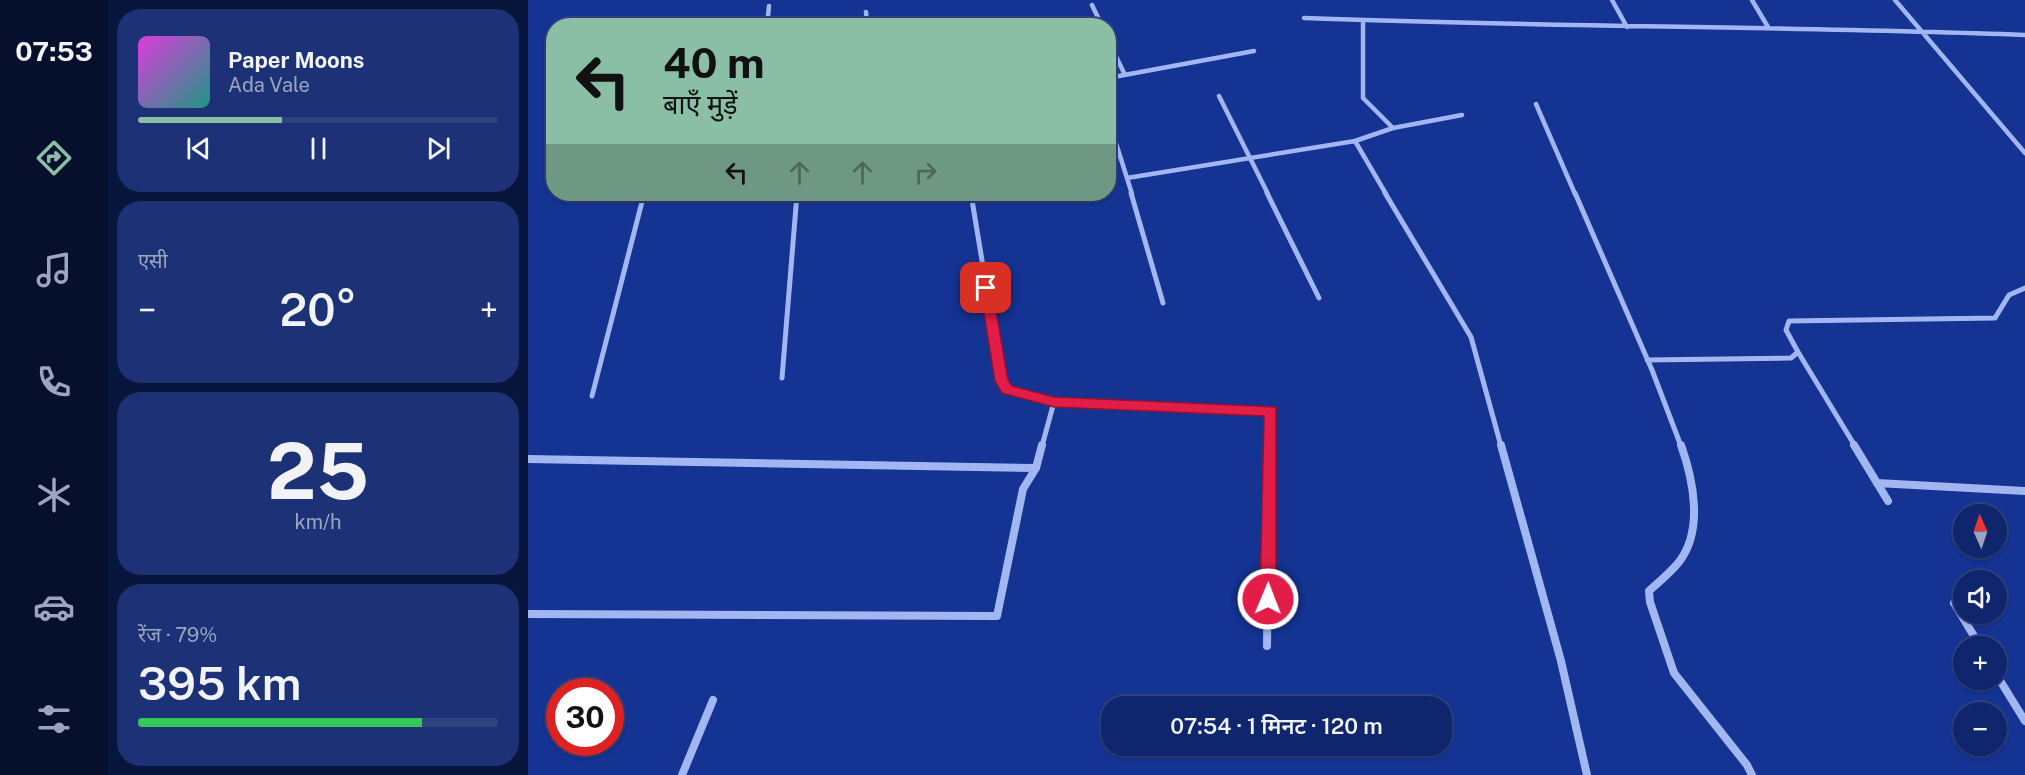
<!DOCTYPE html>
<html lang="hi">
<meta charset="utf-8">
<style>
:root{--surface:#0f266e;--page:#1d3276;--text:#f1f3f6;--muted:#9ba5c2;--line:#2f4381;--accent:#8abfa5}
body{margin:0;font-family:"Public Sans","Noto Sans Devanagari",sans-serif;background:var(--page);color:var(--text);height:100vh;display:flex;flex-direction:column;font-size:22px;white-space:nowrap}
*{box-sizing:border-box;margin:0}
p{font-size:20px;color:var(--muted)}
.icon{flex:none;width:33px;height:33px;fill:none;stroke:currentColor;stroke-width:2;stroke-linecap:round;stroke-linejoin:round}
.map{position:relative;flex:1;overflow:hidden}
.panel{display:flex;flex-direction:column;gap:9px;padding:9px;background:#08153c;width:420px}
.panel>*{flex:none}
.hud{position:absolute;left:18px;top:18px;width:570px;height:183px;border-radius:24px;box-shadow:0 2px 4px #0004,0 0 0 2px var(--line);background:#8abfa5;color:#111;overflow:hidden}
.needle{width:39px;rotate:357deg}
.fabs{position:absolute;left:1425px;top:504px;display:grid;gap:12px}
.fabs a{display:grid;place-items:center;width:54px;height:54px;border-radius:50%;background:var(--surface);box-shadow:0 2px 4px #0004,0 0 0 2px var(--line);font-size:30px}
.speed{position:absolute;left:18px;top:678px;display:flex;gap:12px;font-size:30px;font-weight:700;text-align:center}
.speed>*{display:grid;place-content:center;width:78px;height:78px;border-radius:50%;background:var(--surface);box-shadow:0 2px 4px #0004,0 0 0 2px var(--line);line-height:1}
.speed .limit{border:9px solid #d22;background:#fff;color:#111}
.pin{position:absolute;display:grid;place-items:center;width:51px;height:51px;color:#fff;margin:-26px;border-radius:12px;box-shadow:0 3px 9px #0006}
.me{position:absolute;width:66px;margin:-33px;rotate:1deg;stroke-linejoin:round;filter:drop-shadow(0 0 4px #0008)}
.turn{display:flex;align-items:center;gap:21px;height:126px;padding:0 18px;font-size:27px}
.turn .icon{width:78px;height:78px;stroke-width:2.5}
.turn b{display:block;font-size:42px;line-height:51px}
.lanes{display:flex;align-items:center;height:57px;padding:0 18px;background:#0003;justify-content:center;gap:30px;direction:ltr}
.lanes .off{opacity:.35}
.big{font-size:45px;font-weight:600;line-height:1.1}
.panel .tile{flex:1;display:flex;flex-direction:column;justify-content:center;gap:9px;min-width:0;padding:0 21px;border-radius:24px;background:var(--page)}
.panel .dial{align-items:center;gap:0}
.dial b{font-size:78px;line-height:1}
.song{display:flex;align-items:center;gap:18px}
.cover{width:72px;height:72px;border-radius:9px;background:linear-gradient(135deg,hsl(300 70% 55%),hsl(170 70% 35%))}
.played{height:6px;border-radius:3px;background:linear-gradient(90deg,var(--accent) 40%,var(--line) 40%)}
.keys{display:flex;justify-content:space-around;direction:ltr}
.heat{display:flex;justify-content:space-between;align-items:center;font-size:33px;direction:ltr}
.charge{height:9px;border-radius:4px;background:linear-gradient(90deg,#34c759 79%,var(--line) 0)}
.trip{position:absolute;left:573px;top:696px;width:351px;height:60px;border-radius:24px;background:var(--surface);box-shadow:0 2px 4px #0004,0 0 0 2px var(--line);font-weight:600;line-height:60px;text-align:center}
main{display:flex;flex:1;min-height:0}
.tab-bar{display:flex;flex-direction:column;width:108px;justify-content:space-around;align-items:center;background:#060f2c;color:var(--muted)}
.tab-bar .icon{width:42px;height:42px}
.tab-bar .active{color:var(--accent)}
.tab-bar b{font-size:27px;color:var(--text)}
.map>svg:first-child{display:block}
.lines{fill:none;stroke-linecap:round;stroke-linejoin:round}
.minor-far2{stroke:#a2b7f2;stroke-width:4.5}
.minor-far1{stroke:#a2b7f2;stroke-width:5}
.minor{stroke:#a2b7f2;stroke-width:8}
.route{fill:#e11d48;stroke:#92132f;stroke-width:1.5}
</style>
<main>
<nav class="tab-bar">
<b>07:53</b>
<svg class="icon active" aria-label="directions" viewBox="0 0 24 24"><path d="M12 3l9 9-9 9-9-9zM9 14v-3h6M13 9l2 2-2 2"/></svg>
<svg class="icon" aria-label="music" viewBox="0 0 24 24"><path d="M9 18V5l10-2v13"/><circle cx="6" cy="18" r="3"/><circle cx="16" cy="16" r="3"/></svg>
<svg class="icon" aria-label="phone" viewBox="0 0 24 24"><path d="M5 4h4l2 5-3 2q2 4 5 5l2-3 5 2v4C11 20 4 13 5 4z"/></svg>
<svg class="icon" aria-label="climate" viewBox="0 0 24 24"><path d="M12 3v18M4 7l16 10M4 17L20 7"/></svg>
<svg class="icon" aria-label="car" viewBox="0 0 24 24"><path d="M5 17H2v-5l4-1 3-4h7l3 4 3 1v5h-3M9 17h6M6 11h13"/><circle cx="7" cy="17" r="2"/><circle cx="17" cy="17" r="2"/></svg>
<svg class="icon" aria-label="filters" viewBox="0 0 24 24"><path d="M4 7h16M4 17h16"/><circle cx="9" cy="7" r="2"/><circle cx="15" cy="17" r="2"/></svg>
</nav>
<section class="panel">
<div class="tile">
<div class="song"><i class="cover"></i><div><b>Paper Moons</b><p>Ada Vale</p></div></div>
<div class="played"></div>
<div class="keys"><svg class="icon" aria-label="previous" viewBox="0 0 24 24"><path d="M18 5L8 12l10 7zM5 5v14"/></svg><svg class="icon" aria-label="pause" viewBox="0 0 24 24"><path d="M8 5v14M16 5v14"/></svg><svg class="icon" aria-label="next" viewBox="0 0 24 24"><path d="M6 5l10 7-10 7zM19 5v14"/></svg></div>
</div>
<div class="tile"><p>एसी</p>
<div class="heat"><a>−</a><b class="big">20°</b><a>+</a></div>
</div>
<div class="tile dial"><b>25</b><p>km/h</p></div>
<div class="tile"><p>रेंज · 79%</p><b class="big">395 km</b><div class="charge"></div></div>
</section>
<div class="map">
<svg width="1497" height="775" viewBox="0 0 1497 775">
<rect width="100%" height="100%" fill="#143393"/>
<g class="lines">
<path class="minor-far2" d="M 1084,0 L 1099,27
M 1224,0 L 1240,27
M 1367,0 L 1497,153
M 564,5 L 574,26
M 338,12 L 339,26
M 776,18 C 1016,27 1257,26 1497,35
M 451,20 L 453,26
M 239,26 L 241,6
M 580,40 L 597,75
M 580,78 L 726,51
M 691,96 L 740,194
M 1008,104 L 1047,194
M 580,118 L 599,178 L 827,141 L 858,194
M 865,128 L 934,115
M 827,141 L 865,128 L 835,98 L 835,21
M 599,178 L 604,194"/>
<path class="minor-far1" d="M 603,193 L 635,303
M 739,193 L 791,298
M 857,193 L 943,337 L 973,446
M 1047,193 L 1124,370 L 1153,446
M 443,194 L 474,381 L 479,390 L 526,402 L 743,411 L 742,446
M 1270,352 L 1327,446
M 1119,360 L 1263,358 L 1270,352 L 1258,330 L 1261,321 L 1467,318 L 1481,295 L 1497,288
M 254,378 L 269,194
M 64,396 L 116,194
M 514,446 L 526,402"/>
<path class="minor" d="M 973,445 L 1033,661 L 1059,775
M 1153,445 C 1165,479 1176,530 1151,562 C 1143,572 1131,582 1121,591 L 1122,602 L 1146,673 L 1219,765 L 1224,775
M 1326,445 L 1360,501
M 0,459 L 508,468
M 1349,483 L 1497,491
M 1426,603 L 1452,646
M 0,614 L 469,616 L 495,489 L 508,468 L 514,445
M 739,646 L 742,445
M 1468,674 L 1497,721
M 154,775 L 185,700"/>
</g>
<path class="route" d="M 458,284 L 464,288 L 480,380 L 484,386 L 526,397 L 748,407 L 748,599 L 746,604 L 740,607 L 734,604 L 732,599 L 736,416 L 526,407 L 474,393 L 467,381 L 452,288 Z"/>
</svg>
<div class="fabs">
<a><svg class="needle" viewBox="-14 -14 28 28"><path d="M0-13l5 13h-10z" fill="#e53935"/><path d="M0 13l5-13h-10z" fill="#9ba5c2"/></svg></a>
<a><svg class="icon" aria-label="sound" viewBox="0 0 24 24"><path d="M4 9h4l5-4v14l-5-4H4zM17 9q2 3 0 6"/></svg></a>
<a>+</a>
<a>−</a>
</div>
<div class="speed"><div class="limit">30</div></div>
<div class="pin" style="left:458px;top:288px;background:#d93025"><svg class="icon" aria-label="arrive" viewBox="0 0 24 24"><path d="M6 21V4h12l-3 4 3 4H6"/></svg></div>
<svg class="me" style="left:740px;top:599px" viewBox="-20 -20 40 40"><circle r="17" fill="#e11d48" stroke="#fff" stroke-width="3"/><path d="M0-11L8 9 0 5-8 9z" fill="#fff"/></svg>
<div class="trip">07:54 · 1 मिनट · 120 m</div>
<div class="hud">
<div class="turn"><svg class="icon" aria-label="left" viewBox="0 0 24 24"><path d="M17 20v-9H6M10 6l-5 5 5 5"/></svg><div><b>40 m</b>बाएँ मुड़ें</div></div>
<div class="lanes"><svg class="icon" aria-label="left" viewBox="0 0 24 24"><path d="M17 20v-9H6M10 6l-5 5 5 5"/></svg><svg class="icon off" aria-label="ahead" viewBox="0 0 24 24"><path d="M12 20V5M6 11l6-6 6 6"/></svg><svg class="icon off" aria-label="ahead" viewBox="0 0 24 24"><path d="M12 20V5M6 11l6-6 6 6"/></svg><svg class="icon off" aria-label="right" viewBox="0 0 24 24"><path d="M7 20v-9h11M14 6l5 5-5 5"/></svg></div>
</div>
</div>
</main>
